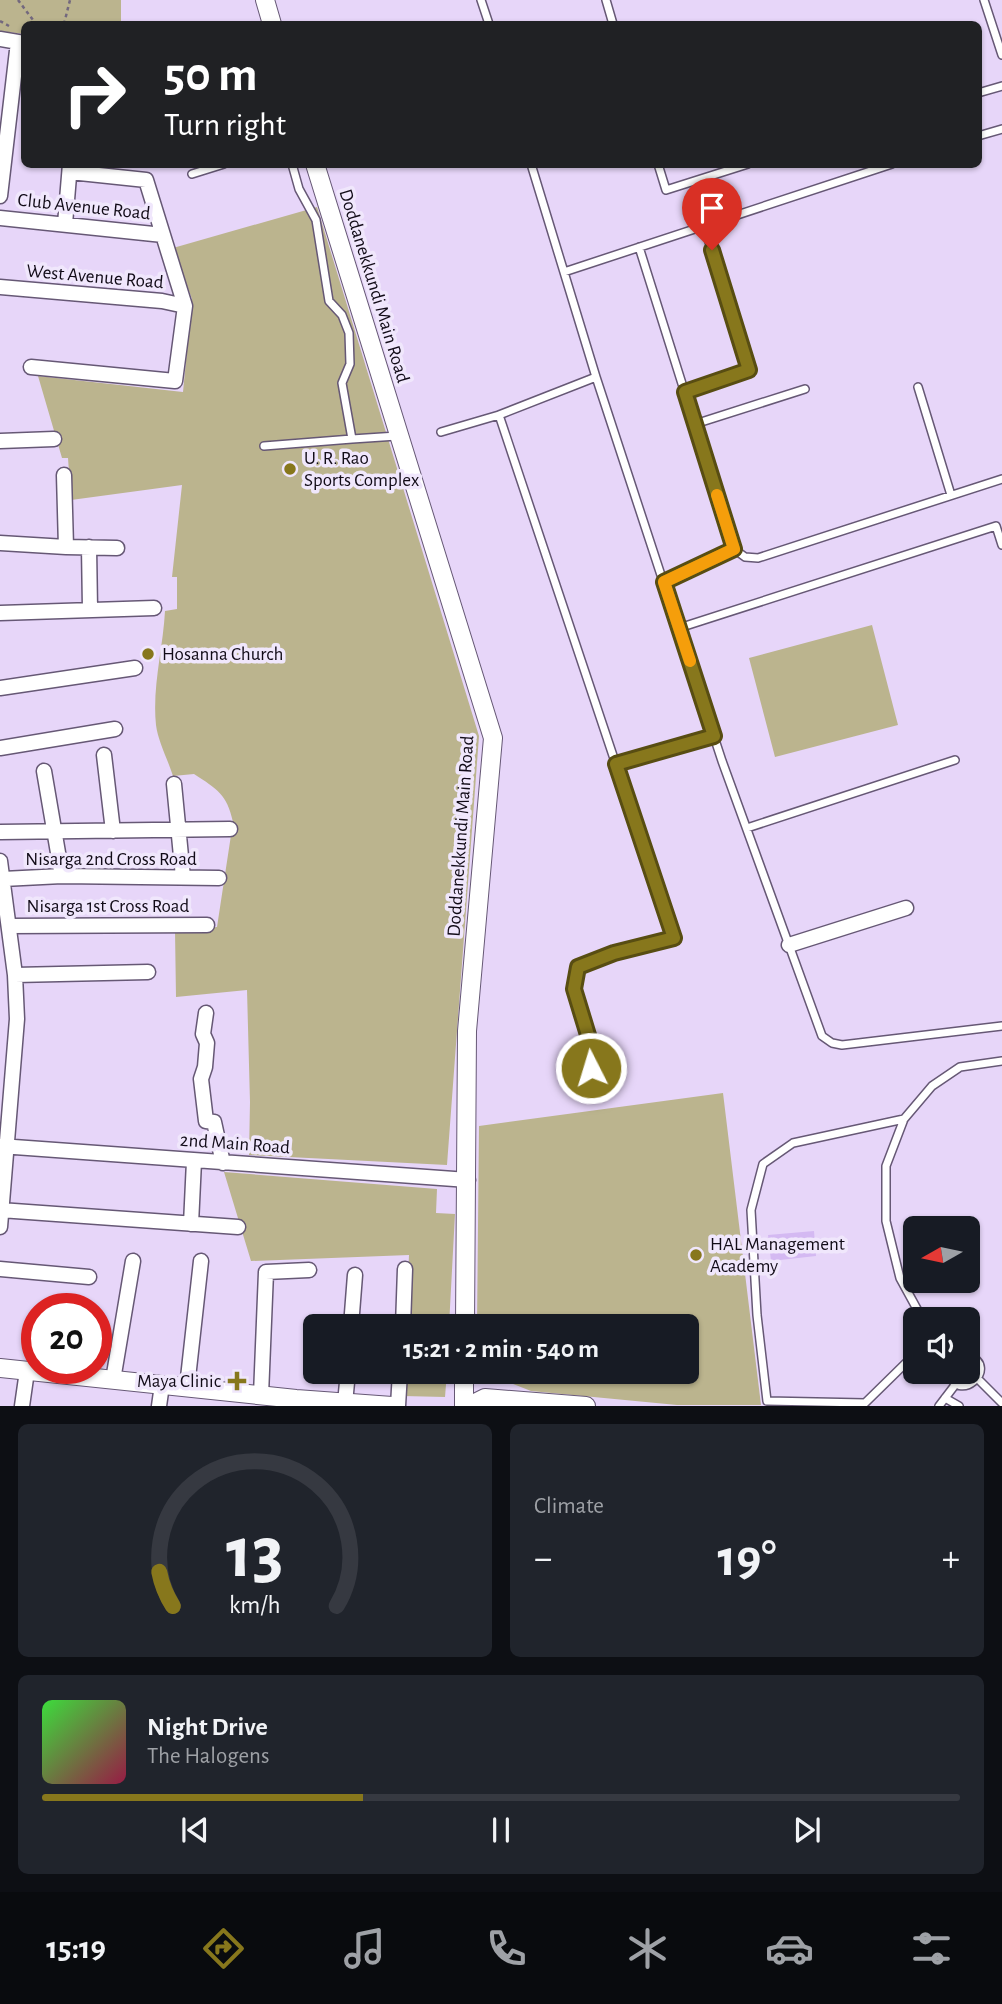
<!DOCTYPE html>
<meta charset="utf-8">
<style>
:root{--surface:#171b24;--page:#20242c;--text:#f1f3f6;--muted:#9ea1a6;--line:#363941;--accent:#87771c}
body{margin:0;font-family:"Alegreya Sans",sans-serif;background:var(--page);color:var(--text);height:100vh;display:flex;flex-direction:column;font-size:26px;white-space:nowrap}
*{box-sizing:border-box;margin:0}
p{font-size:23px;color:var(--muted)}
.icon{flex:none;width:38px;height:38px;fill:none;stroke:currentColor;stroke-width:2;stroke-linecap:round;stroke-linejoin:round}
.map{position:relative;height:1406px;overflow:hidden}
.panel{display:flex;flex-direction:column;gap:18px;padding:18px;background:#0d0f14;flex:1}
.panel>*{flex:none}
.banner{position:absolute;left:21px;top:21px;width:961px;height:147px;border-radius:10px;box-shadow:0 2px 5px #0004;background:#202124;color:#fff;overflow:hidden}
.needle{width:46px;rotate:261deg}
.buttons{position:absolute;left:903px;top:1216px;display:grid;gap:14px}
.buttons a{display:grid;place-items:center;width:77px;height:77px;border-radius:10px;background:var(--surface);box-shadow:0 2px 5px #0004;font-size:35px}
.speed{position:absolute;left:21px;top:1293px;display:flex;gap:14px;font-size:35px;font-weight:700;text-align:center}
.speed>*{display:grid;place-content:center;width:91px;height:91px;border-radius:50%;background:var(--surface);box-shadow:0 2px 5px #0004;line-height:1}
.speed .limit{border:10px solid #d22;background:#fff;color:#111}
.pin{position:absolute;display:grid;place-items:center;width:60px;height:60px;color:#fff;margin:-72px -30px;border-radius:50% 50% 50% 0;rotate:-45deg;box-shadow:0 0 7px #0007}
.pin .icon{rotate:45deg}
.me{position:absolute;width:77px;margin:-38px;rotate:355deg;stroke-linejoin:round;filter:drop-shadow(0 0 5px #0008)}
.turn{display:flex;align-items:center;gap:24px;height:147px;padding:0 28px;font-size:32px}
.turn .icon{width:91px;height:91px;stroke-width:2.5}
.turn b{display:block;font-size:49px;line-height:60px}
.big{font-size:52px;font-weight:600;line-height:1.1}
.panel .tile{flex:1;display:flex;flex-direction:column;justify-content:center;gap:10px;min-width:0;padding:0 24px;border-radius:10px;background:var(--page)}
.panel .dial{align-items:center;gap:0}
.dial svg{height:182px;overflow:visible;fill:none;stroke:var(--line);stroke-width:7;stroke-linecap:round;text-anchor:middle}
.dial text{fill:var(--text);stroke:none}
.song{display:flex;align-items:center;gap:21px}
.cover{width:84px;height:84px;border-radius:10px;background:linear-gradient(135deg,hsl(120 70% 55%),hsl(340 70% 35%))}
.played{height:7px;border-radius:4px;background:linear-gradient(90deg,var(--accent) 35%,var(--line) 35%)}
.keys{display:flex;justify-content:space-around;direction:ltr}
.heat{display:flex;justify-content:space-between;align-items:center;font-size:38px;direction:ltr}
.panel .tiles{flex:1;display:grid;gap:18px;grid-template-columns:1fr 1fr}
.tile:last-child{grid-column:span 2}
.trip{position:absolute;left:303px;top:1314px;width:396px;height:70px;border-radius:10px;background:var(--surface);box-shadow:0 2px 5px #0004;font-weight:600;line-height:70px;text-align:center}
.tab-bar{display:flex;height:112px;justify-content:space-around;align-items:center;background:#090b0e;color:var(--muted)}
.tab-bar .icon{width:49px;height:49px}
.tab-bar .selected{color:var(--accent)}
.tab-bar b{font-size:32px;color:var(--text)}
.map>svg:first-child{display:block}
.green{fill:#bbb48e}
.water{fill:#d4b9f2}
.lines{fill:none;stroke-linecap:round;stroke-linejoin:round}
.service-casing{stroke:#665875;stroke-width:10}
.minor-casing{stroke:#665875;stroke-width:17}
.tertiary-casing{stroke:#665875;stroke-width:20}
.path{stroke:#73687e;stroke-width:2.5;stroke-dasharray:3.5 3.5;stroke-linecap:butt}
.service{stroke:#fff;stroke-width:7}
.minor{stroke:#fff;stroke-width:14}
.tertiary{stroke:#fff;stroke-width:18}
.route-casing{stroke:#584d12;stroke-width:18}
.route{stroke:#87771c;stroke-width:12}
.slow{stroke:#f59e0b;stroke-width:12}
.poi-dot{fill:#87771c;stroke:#f0e7fc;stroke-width:2.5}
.labels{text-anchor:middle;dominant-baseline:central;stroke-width:7;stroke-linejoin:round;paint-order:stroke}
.street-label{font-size:19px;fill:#110b17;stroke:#f0e7fc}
.poi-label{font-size:19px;fill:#110b17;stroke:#f0e7fc;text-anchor:start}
</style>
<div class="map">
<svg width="1002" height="1406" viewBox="0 0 1002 1406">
<rect width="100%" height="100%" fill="#e7d6f9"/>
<path class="green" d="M 0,0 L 121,0 L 121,24 L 24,24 L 24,34 L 0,31 Z
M 317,207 L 479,736 L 447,1165 L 249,1155 L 250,1102 L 247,990 L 176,997 L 175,931 L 217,927 L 233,822 C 227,794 217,789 194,774 L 173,776 C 168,760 158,741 156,725 C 152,687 163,649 165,611 L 177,609 L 177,577 L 172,577 L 182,485 L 71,500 L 68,458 L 62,458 L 38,376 L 183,392 L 192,299 L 173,248 Z
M 872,625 L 898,725 L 775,757 L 749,658 Z
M 723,1093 L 761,1405 L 677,1405 L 531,1391 L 483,1372 L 686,1372 L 686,1326 L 477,1326 L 479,1126 Z
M 224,1172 L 437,1189 L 436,1213 L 455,1214 L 449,1326 L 406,1326 L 409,1255 L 251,1261 Z
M 404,1372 L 447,1372 L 445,1397 L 403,1396 Z"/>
<path class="water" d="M 814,1231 L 816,1256 L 771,1261 L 768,1235 Z"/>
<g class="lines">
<defs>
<path id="service" d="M 481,0 L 489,24
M 606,0 L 613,24
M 984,0 L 1002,55
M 978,93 L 1002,86
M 978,136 L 1002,129
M 531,164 L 596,377 L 722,761 L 822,1036 L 832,1043 L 842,1045 L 1002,1026
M 658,164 L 666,190 L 748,164
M 192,174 L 224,164
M 639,247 L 734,549 L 745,557 L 758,558 L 1002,479
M 564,272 L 892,164
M 918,387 L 951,495
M 685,392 L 749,370 L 704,226
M 695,424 L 805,389
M 441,432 L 499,415
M 352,439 L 397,436
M 264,446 L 352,439 L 342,383 L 350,364 L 349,333 L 342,315 L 329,301 L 316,220 L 299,189 L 292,164
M 664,582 L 734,549
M 679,628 L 996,526 L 1002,545
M 616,764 L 714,736
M 747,828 L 955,760
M 565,1075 L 591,1068 L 588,1035 L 574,989 L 578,967 L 614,953 L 674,938 L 499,415 L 596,377
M 904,1119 L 793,1143 L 763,1164 L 751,1210 L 757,1315 L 767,1401 L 865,1403 L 915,1354
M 923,1320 L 900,1278 L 886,1221 L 886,1166 L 904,1119 L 932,1086 L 960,1067 L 1002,1061
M 949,1372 C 956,1406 1002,1368 968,1355
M 980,1381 L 1002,1403
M 945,1398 L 959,1406
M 939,1406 L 955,1385"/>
<path id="minor" d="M 0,39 L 24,43
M 0,196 L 18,42
M 0,218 L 163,235
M 65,224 L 70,164
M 0,287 L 162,301 L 185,306
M 31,367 L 175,381 L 185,306 L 146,180 L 70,172
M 0,441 L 54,439
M 0,543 L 66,547 L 64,475
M 66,547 L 117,548
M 89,547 L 90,609
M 0,613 L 154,608
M 0,688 L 135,668
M 0,748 L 115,729
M 104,755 L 113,831
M 44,771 L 62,876
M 174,784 L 183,877
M 0,832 L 230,829
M 0,861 L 15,975 L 17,1019 L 0,1227
M 3,879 L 62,876 L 219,878
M 9,926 L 207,925
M 789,945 L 906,908
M 15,975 L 148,972
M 206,1013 L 203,1034 L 207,1043 L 205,1067 L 201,1079 L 206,1121 L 214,1122 L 223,1163
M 0,1146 L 468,1180
M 0,1210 L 238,1227
M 191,1224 L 194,1161
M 0,1269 L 89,1277
M 351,1326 L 355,1275
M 403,1326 L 405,1269
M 113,1380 L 133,1261
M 187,1387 L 201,1261
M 261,1395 L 266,1272 L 309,1270
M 345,1403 L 348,1372
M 22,1406 L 27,1371
M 159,1406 L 162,1385
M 398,1406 L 400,1372"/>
<path id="tertiary" d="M 265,0 L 272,24
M 315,164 L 493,738 L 467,1031 L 465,1326
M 0,1368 L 296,1399 L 392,1406
M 464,1406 L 464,1372
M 469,1406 L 485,1398 L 586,1406"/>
</defs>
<use href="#service" class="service-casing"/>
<use href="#minor" class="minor-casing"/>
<use href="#tertiary" class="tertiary-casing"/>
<path class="path" d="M 18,0 L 36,24
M 0,21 L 9,26
M 64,24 L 70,0"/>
<use href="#service" class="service"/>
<use href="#minor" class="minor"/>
<use href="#tertiary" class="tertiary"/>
</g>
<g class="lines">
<defs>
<path id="route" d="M 591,1068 L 588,1035 L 574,989 L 578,967 L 614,953 L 674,938 L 616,764 L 714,736 L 664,582 L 734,549 L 685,392 L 749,370 L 712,250"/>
</defs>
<use href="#route" class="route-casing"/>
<use href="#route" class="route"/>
<path class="slow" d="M 690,661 L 664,582 L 734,549 L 717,495"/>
</g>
<g class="poi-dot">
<circle cx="290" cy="469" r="7"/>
<circle cx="148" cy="654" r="7"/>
<circle cx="696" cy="1255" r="7"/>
<path d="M233.5 1370.5h7v7h7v7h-7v7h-7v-7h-7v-7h7z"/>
</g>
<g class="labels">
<g class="street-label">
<text transform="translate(84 207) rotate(6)">Club Avenue Road</text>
<text transform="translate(95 277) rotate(5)">West Avenue Road</text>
<text transform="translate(374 286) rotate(73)">Doddanekkundi Main Road</text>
<text transform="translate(461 836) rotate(-86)">Doddanekkundi Main Road</text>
<text x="111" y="859">Nisarga 2nd Cross Road</text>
<text x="108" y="906">Nisarga 1st Cross Road</text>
<text transform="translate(235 1144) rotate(4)">2nd Main Road</text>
</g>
<g class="poi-label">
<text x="304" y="458">U. R. Rao<tspan x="304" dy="22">Sports Complex</tspan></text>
<text x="162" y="654">Hosanna Church</text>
<text x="710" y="1244">HAL Management<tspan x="710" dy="22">Academy</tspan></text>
<text x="221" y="1381" text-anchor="end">Maya Clinic</text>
</g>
</g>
</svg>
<div class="buttons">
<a><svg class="needle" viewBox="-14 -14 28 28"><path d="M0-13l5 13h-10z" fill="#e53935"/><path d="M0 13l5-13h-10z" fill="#9ea1a6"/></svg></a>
<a><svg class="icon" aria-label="sound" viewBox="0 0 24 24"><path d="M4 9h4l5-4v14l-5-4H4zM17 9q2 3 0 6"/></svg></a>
</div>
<div class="speed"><div class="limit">20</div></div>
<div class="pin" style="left:712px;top:250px;background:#d93025"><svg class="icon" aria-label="arrive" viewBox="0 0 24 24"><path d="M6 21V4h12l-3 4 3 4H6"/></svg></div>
<svg class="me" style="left:591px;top:1068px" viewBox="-20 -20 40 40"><circle r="17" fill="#87771c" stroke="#fff" stroke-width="3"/><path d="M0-11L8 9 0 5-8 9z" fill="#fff"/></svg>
<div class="trip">15:21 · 2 min · 540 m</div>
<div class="banner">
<div class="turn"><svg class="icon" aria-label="right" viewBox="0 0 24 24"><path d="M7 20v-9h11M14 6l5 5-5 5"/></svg><div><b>50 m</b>Turn right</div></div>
</div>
</div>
<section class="panel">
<div class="tiles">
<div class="tile dial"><svg viewBox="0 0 100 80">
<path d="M14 69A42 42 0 1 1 86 69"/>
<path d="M14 69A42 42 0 0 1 8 54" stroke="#87771c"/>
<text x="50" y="56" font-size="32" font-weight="700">13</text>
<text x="50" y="72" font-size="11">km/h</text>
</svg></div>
<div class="tile"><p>Climate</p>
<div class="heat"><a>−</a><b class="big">19°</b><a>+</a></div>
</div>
<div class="tile">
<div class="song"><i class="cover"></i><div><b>Night Drive</b><p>The Halogens</p></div></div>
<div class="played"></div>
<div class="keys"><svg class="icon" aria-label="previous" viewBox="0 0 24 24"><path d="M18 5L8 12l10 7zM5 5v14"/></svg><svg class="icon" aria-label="pause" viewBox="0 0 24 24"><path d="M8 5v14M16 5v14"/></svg><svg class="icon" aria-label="next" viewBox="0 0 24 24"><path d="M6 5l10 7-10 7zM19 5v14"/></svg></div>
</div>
</div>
</section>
<nav class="tab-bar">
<b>15:19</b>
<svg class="icon selected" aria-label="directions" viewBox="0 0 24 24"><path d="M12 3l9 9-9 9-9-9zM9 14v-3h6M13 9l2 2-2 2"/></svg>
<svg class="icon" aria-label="music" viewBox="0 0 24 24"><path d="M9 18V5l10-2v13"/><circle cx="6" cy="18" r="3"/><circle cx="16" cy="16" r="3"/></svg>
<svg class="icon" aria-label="phone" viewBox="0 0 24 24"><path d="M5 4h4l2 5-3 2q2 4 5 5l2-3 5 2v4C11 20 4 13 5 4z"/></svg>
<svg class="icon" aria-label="climate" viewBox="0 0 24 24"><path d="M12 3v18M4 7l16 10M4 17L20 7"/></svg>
<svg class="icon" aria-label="car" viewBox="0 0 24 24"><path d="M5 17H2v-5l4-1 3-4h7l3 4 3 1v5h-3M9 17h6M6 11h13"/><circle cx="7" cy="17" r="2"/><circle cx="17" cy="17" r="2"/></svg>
<svg class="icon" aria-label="filters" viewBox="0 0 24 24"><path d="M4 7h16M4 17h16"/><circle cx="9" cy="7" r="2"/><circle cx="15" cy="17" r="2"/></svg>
</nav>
